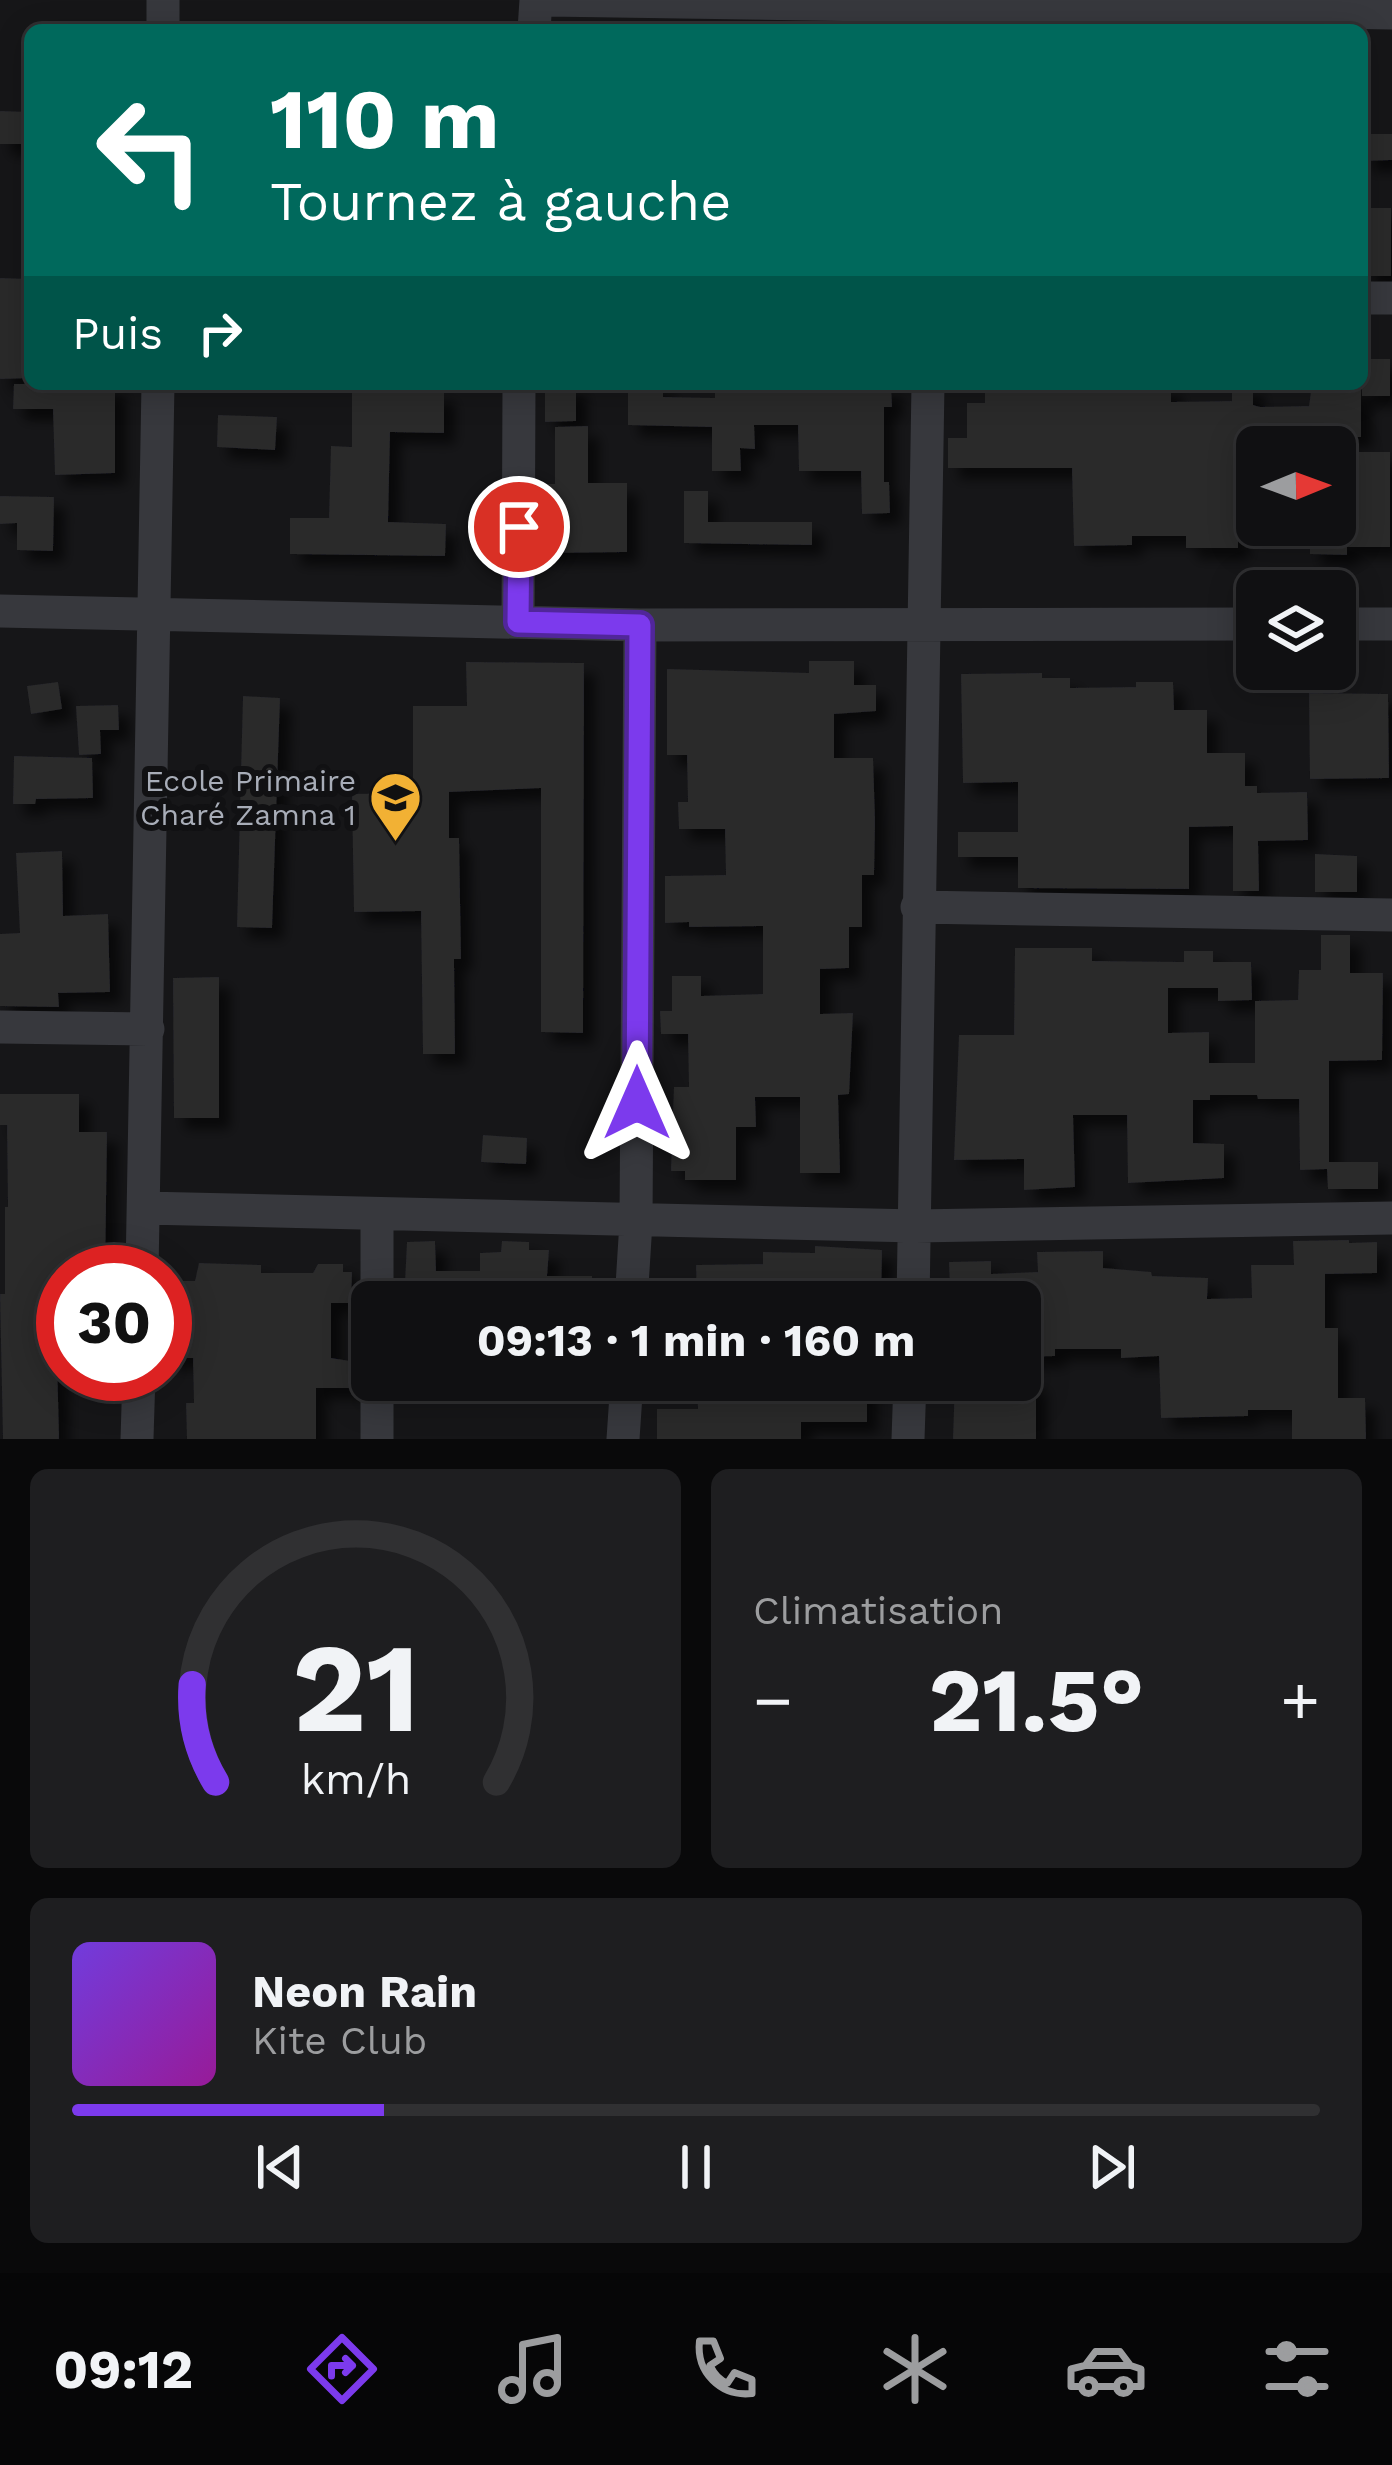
<!DOCTYPE html>
<html lang="fr">
<meta charset="utf-8">
<style>
:root{--surface:#101012;--page:#1e1e20;--text:#f1f3f6;--muted:#9c9d9f;--line:#303032;--accent:#7c3aed}
body{margin:0;font-family:"Work Sans",sans-serif;background:var(--page);color:var(--text);height:100vh;display:flex;flex-direction:column;font-size:45px;white-space:nowrap}
*{box-sizing:border-box;margin:0}
p{font-size:39px;color:var(--muted)}
.icon{flex:none;width:66px;height:66px;fill:none;stroke:currentColor;stroke-width:2;stroke-linecap:round;stroke-linejoin:round}
.map{position:relative;height:1439px;overflow:hidden}
.details{display:flex;flex-direction:column;gap:30px;padding:30px;background:#09090a;flex:1}
.details>*{flex:none}
.guide{position:absolute;left:24px;top:24px;width:1344px;height:366px;border-radius:18px;box-shadow:0 6px 30px #0003,0 0 0 3px var(--line);background:#00695c;color:#fff;overflow:hidden}
.needle{width:78px;rotate:89deg}
.controls{position:absolute;left:1236px;top:426px;display:grid;gap:24px}
.controls a{display:grid;place-items:center;width:120px;height:120px;border-radius:18px;background:var(--surface);box-shadow:0 6px 30px #0003,0 0 0 3px var(--line);font-size:60px}
.speed{position:absolute;left:36px;top:1245px;display:flex;gap:24px;font-size:60px;font-weight:700;text-align:center}
.speed>*{display:grid;place-content:center;width:156px;height:156px;border-radius:50%;background:var(--surface);box-shadow:0 6px 30px #0003,0 0 0 3px var(--line);line-height:1}
.speed .limit{border:18px solid #d22;background:#fff;color:#111}
.pin{position:absolute;display:grid;place-items:center;width:102px;height:102px;color:#fff;margin:-51px;border:6px solid #fff;border-radius:50%;box-shadow:0 3px 12px #0007}
.me{position:absolute;width:132px;margin:-66px;rotate:0deg;stroke-linejoin:round;filter:drop-shadow(0 0 9px #0008)}
.turn{display:flex;align-items:center;gap:42px;height:252px;padding:0 48px;font-size:54px}
.turn .icon{width:156px;height:156px;stroke-width:2.5}
.turn b{display:block;font-size:84px;line-height:102px}
.then{display:flex;align-items:center;height:114px;padding:0 48px;background:#0003;gap:24px;font-size:45px}
.big{font-size:90px;font-weight:700;line-height:1.1}
.details .card{flex:1;display:flex;flex-direction:column;justify-content:center;gap:18px;min-width:0;padding:0 42px;border-radius:18px;background:var(--page)}
.details .dial{align-items:center;gap:0}
.dial svg{height:312px;overflow:visible;fill:none;stroke:var(--line);stroke-width:7;stroke-linecap:round;text-anchor:middle}
.dial text{fill:var(--text);stroke:none}
.song{display:flex;align-items:center;gap:36px}
.cover{width:144px;height:144px;border-radius:18px;background:linear-gradient(135deg,hsl(260 70% 55%),hsl(300 70% 35%))}
.played{height:12px;border-radius:6px;background:linear-gradient(90deg,var(--accent) 25%,var(--line) 25%)}
.keys{display:flex;justify-content:space-around;direction:ltr}
.heat{display:flex;justify-content:space-between;align-items:center;font-size:66px;direction:ltr}
.details .tiles{flex:1;display:grid;gap:30px;grid-template-columns:1fr 1fr}
.card:last-child{grid-column:span 2}
.trip{position:absolute;left:351px;top:1281px;width:690px;height:120px;border-radius:18px;background:var(--surface);box-shadow:0 6px 30px #0003,0 0 0 3px var(--line);font-weight:700;line-height:120px;text-align:center}
.menu{display:flex;height:192px;justify-content:space-around;align-items:center;background:#060607;color:var(--muted)}
.menu .icon{width:84px;height:84px}
.menu .on{color:var(--accent)}
.menu b{font-size:54px;color:var(--text)}
.map>svg:first-child{display:block}
.building{fill:#29292c;filter:url(#shadow)}
.lines{fill:none;stroke-linecap:round;stroke-linejoin:round}
.street{stroke:#37383d;stroke-width:33}
.route-casing{stroke:#51269a;stroke-width:30}
.route{stroke:#7c3aed;stroke-width:21}
.labels{text-anchor:middle;dominant-baseline:central;stroke-width:12;stroke-linejoin:round;paint-order:stroke}
.poi-label{font-size:30px;fill:#a8adb8;stroke:#111113;text-anchor:end}
</style>
<div class="map">
<svg width="1392" height="1439" viewBox="0 0 1392 1439">
<defs>
<filter id="shadow"><feDropShadow dx="11" dy="11" stdDeviation="6" flood-color="#0009"/></filter>
</defs>
<rect width="100%" height="100%" fill="#161618"/>
<path class="building" d="M 0,111 L 30,112 L 30,144 L 0,144 Z
M 1362,134 L 1392,134 L 1392,160 L 1362,161 Z
M 1362,208 L 1391,208 L 1391,276 L 1362,276 Z
M 0,278 L 30,279 L 30,378 L 0,379 Z
M 1362,359 L 1390,359 L 1390,396 L 1362,396 Z
M 14,384 L 115,384 L 115,473 L 55,475 L 53,409 L 13,409 Z
M 352,384 L 387,384 L 387,391 L 444,391 L 444,433 L 390,432 L 388,522 L 446,524 L 445,556 L 290,554 L 290,518 L 329,518 L 331,446 L 352,447 Z
M 545,384 L 576,384 L 576,421 L 545,422 Z
M 628,384 L 663,384 L 663,397 L 715,398 L 715,385 L 791,384 L 791,389 L 891,385 L 892,407 L 884,407 L 884,482 L 889,482 L 890,513 L 862,514 L 861,471 L 799,471 L 798,425 L 754,425 L 755,449 L 740,448 L 741,471 L 712,471 L 712,427 L 628,425 Z
M 985,384 L 1073,384 L 1073,389 L 1171,384 L 1171,402 L 1232,401 L 1232,384 L 1253,384 L 1253,405 L 1260,407 L 1309,406 L 1312,384 L 1361,384 L 1361,437 L 1254,437 L 1254,468 L 1238,468 L 1238,548 L 1186,548 L 1186,536 L 1132,536 L 1132,545 L 1074,546 L 1072,468 L 948,468 L 948,438 L 967,438 L 967,403 L 985,403 Z
M 218,415 L 277,417 L 275,450 L 217,447 Z
M 588,426 L 588,483 L 627,483 L 627,552 L 544,553 L 544,484 L 555,484 L 555,427 Z
M 1343,452 L 1390,452 L 1390,547 L 1347,547 L 1347,555 L 1310,554 L 1310,525 L 1343,525 Z
M 684,491 L 708,491 L 708,522 L 812,522 L 812,545 L 684,543 Z
M 0,496 L 54,497 L 53,551 L 17,550 L 17,523 L 0,524 Z
M 809,661 L 854,661 L 854,685 L 876,685 L 876,711 L 834,714 L 834,758 L 873,758 L 875,821 L 874,875 L 862,875 L 862,927 L 849,927 L 849,968 L 820,969 L 820,1014 L 853,1013 L 849,1094 L 838,1095 L 840,1173 L 800,1173 L 800,1097 L 755,1097 L 756,1127 L 736,1127 L 736,1180 L 685,1180 L 685,1171 L 671,1171 L 672,1137 L 674,1087 L 689,1087 L 688,1034 L 661,1034 L 660,1011 L 672,1011 L 672,976 L 701,976 L 701,996 L 763,994 L 763,926 L 689,927 L 689,922 L 665,923 L 665,876 L 726,875 L 725,829 L 679,829 L 678,802 L 688,802 L 687,755 L 667,755 L 667,669 L 809,673 Z
M 466,662 L 584,663 L 583,1033 L 541,1032 L 541,788 L 449,792 L 449,838 L 459,838 L 461,959 L 454,959 L 455,1054 L 423,1054 L 421,911 L 354,912 L 352,794 L 413,793 L 413,706 L 467,706 Z
M 1042,673 L 1042,678 L 1070,678 L 1070,688 L 1136,687 L 1136,682 L 1173,682 L 1174,710 L 1207,710 L 1207,753 L 1245,753 L 1245,786 L 1257,786 L 1257,793 L 1307,792 L 1308,840 L 1258,841 L 1259,891 L 1233,891 L 1233,826 L 1189,827 L 1189,889 L 1018,888 L 1018,857 L 958,857 L 958,832 L 1018,832 L 1018,782 L 963,783 L 961,674 Z
M 58,682 L 62,709 L 31,714 L 27,686 Z
M 1309,693 L 1388,694 L 1389,778 L 1310,779 Z
M 243,696 L 280,698 L 272,928 L 237,927 Z
M 118,705 L 119,730 L 100,730 L 101,754 L 79,755 L 76,706 Z
M 14,756 L 92,758 L 93,798 L 36,799 L 35,804 L 13,804 Z
M 62,851 L 63,916 L 108,914 L 110,992 L 58,993 L 59,1007 L 0,1006 L 0,934 L 20,933 L 16,853 Z
M 1315,854 L 1357,856 L 1357,892 L 1315,892 Z
M 1321,935 L 1350,935 L 1350,973 L 1383,973 L 1382,1060 L 1329,1061 L 1329,1162 L 1378,1162 L 1378,1189 L 1328,1189 L 1327,1169 L 1300,1170 L 1299,1099 L 1258,1099 L 1257,1095 L 1210,1095 L 1210,1100 L 1193,1100 L 1193,1143 L 1224,1144 L 1224,1178 L 1128,1183 L 1127,1115 L 1073,1115 L 1075,1187 L 1024,1190 L 1024,1159 L 954,1160 L 959,1035 L 1014,1035 L 1015,948 L 1092,948 L 1092,961 L 1184,962 L 1184,951 L 1213,951 L 1213,962 L 1251,962 L 1252,1000 L 1218,1001 L 1218,988 L 1168,988 L 1168,1033 L 1209,1032 L 1209,1063 L 1255,1063 L 1255,1001 L 1298,1000 L 1299,970 L 1321,970 Z
M 219,977 L 219,1118 L 174,1118 L 173,978 Z
M 0,1094 L 79,1094 L 79,1132 L 107,1132 L 105,1272 L 63,1272 L 63,1358 L 57,1358 L 59,1439 L 3,1439 L 0,1294 L 5,1294 L 5,1207 L 8,1207 L 7,1125 L 0,1125 Z
M 483,1135 L 527,1138 L 526,1164 L 481,1162 Z
M 1349,1240 L 1349,1243 L 1377,1242 L 1377,1273 L 1325,1274 L 1325,1328 L 1338,1328 L 1338,1398 L 1365,1398 L 1366,1439 L 1292,1439 L 1292,1410 L 1248,1410 L 1248,1416 L 1161,1418 L 1159,1356 L 1121,1358 L 1121,1349 L 1055,1349 L 1055,1356 L 1020,1357 L 1020,1302 L 953,1302 L 954,1289 L 950,1289 L 949,1262 L 991,1261 L 991,1274 L 1038,1272 L 1037,1252 L 1103,1251 L 1103,1268 L 1151,1272 L 1152,1276 L 1208,1278 L 1207,1299 L 1252,1298 L 1251,1265 L 1294,1265 L 1293,1241 Z
M 435,1241 L 436,1271 L 480,1271 L 480,1253 L 501,1252 L 502,1241 L 529,1242 L 529,1250 L 549,1250 L 547,1276 L 592,1276 L 592,1302 L 404,1302 L 407,1242 Z
M 815,1246 L 882,1250 L 881,1301 L 697,1302 L 696,1265 L 763,1264 L 763,1252 L 815,1253 Z
M 199,1263 L 261,1265 L 261,1273 L 313,1273 L 318,1264 L 343,1264 L 343,1272 L 352,1272 L 351,1303 L 331,1303 L 331,1358 L 356,1362 L 356,1388 L 316,1388 L 316,1439 L 187,1439 L 186,1403 L 194,1403 L 193,1358 L 165,1358 L 166,1281 L 195,1281 Z
M 708,1380 L 867,1380 L 867,1422 L 801,1422 L 801,1439 L 657,1439 L 657,1409 L 698,1409 L 697,1387 L 708,1387 Z
M 955,1380 L 1036,1380 L 1036,1439 L 953,1439 Z"/>
<g class="lines">
<path class="street" d="M 548,0 L 1392,13
M 163,30 L 163,0
M 534,30 L 536,0
M 1362,298 L 1392,298
M 0,611 L 640,625 L 1257,624
M 518,622 L 519,384
M 1335,624 L 1392,624
M 917,907 L 1392,915
M 0,1027 L 148,1029
M 144,1208 L 916,1226 L 1392,1218
M 142,1272 L 158,384
M 377,1302 L 377,1215
M 631,1302 L 636,1222 L 640,625
M 913,1302 L 928,384
M 137,1439 L 139,1374
M 377,1439 L 377,1380
M 623,1439 L 627,1380
M 908,1439 L 910,1380"/>
</g>
<g class="lines">
<defs>
<path id="route" d="M 519,527 L 518,622 L 640,625 L 637,1103"/>
</defs>
<use href="#route" class="route-casing"/>
<use href="#route" class="route"/>
</g>
<defs>
<symbol id="school-pin" viewBox="-11 -11 22 30"><path d="M0 17L-7.5 6A9.5 9.5 0 1 1 7.5 6Z" fill="#f2b134" stroke="#111113"/><path d="M0-5L7-2L0 1L-7-2ZM-4 1L0 2.5L4 1V4Q0 6-4 4Z" fill="#111"/></symbol>
</defs>
<g fill-rule="evenodd">
<use href="#school-pin" x="366" y="768" width="59" height="81"/>
</g>
<g class="labels">
<g class="poi-label">
<text x="356" y="780">Ecole Primaire<tspan x="356" dy="34">Charé Zamna 1</tspan></text>
</g>
</g>
</svg>
<div class="controls">
<a><svg class="needle" viewBox="-14 -14 28 28"><path d="M0-13l5 13h-10z" fill="#e53935"/><path d="M0 13l5-13h-10z" fill="#9c9d9f"/></svg></a>
<a><svg class="icon" aria-label="layers" viewBox="0 0 24 24"><path d="M12 4l9 5-9 5-9-5zM3 14l9 5 9-5"/></svg></a>
</div>
<div class="speed"><div class="limit">30</div></div>
<div class="pin" style="left:519px;top:527px;background:#d93025"><svg class="icon" aria-label="arrive" viewBox="0 0 24 24"><path d="M6 21V4h12l-3 4 3 4H6"/></svg></div>
<svg class="me" style="left:637px;top:1103px" viewBox="-20 -20 40 40"><path d="M0-17L14 15 0 8-14 15z" fill="#7c3aed" stroke="#fff" stroke-width="4"/></svg>
<div class="trip">09:13 · 1 min · 160 m</div>
<div class="guide">
<div class="turn"><svg class="icon" aria-label="left" viewBox="0 0 24 24"><path d="M17 20v-9H6M10 6l-5 5 5 5"/></svg><div><b>110 m</b>Tournez à gauche</div></div>
<div class="then">Puis<svg class="icon" aria-label="right" viewBox="0 0 24 24"><path d="M7 20v-9h11M14 6l5 5-5 5"/></svg></div>
</div>
</div>
<section class="details">
<div class="tiles">
<div class="card dial"><svg viewBox="0 0 100 80">
<path d="M14 69A42 42 0 1 1 86 69"/>
<path d="M14 69A42 42 0 0 1 8 44" stroke="#7c3aed"/>
<text x="50" y="56" font-size="32" font-weight="700">21</text>
<text x="50" y="72" font-size="11">km/h</text>
</svg></div>
<div class="card"><p>Climatisation</p>
<div class="heat"><a>−</a><b class="big">21.5°</b><a>+</a></div>
</div>
<div class="card">
<div class="song"><i class="cover"></i><div><b>Neon Rain</b><p>Kite Club</p></div></div>
<div class="played"></div>
<div class="keys"><svg class="icon" aria-label="previous" viewBox="0 0 24 24"><path d="M18 5L8 12l10 7zM5 5v14"/></svg><svg class="icon" aria-label="pause" viewBox="0 0 24 24"><path d="M8 5v14M16 5v14"/></svg><svg class="icon" aria-label="next" viewBox="0 0 24 24"><path d="M6 5l10 7-10 7zM19 5v14"/></svg></div>
</div>
</div>
</section>
<nav class="menu">
<b>09:12</b>
<svg class="icon on" aria-label="directions" viewBox="0 0 24 24"><path d="M12 3l9 9-9 9-9-9zM9 14v-3h6M13 9l2 2-2 2"/></svg>
<svg class="icon" aria-label="music" viewBox="0 0 24 24"><path d="M9 18V5l10-2v13"/><circle cx="6" cy="18" r="3"/><circle cx="16" cy="16" r="3"/></svg>
<svg class="icon" aria-label="phone" viewBox="0 0 24 24"><path d="M5 4h4l2 5-3 2q2 4 5 5l2-3 5 2v4C11 20 4 13 5 4z"/></svg>
<svg class="icon" aria-label="climate" viewBox="0 0 24 24"><path d="M12 3v18M4 7l16 10M4 17L20 7"/></svg>
<svg class="icon" aria-label="car" viewBox="0 0 24 24"><path d="M5 17H2v-5l4-1 3-4h7l3 4 3 1v5h-3M9 17h6M6 11h13"/><circle cx="7" cy="17" r="2"/><circle cx="17" cy="17" r="2"/></svg>
<svg class="icon" aria-label="filters" viewBox="0 0 24 24"><path d="M4 7h16M4 17h16"/><circle cx="9" cy="7" r="2"/><circle cx="15" cy="17" r="2"/></svg>
</nav>
